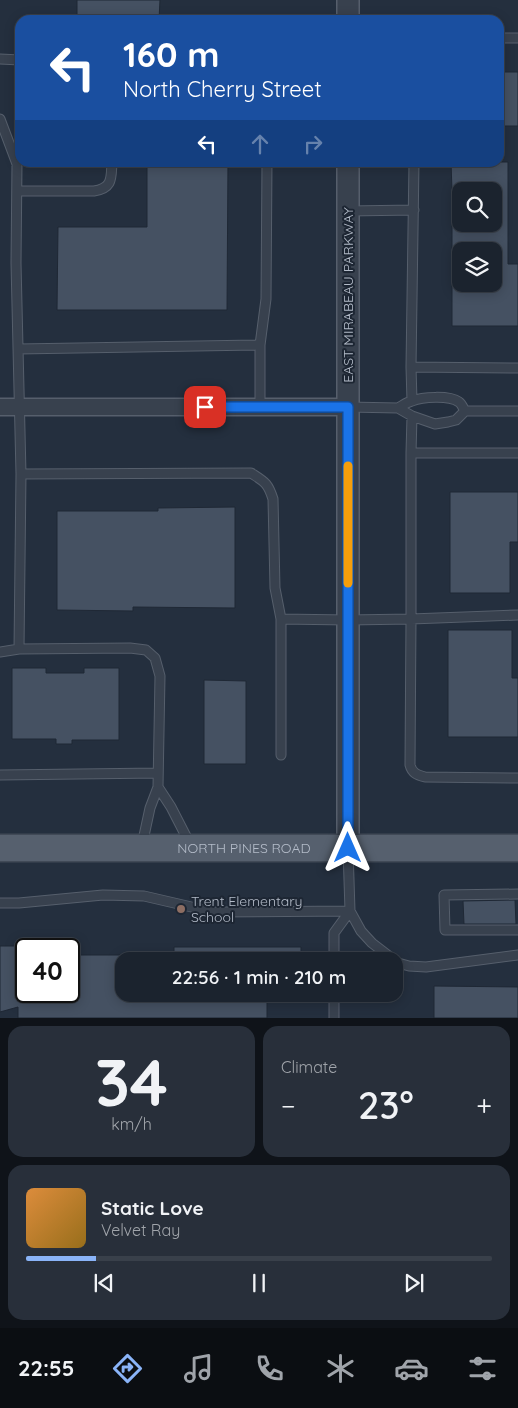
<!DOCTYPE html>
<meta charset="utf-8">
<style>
:root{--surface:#1b232e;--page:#282f3a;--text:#f1f3f6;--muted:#a0a4aa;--line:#39404a;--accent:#8ab4f8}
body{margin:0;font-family:Quicksand,sans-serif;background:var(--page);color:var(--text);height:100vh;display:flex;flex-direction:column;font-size:19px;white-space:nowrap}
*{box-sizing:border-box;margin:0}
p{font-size:16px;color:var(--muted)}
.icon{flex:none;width:28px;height:28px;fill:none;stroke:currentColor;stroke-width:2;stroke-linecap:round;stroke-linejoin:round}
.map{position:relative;height:1018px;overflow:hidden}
.details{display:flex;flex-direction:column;gap:8px;padding:8px;background:#0f1319;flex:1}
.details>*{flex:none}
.hud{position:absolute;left:15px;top:15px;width:489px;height:152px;border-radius:15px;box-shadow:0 2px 12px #0003,0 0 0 1px var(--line);background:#1a4fa0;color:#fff;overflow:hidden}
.tools{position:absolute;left:452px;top:182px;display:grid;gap:10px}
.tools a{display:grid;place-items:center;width:50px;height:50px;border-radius:10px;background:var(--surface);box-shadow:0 2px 12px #0003,0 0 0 1px var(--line);font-size:25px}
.speed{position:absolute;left:15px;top:938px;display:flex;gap:10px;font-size:25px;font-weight:700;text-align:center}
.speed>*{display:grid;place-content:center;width:65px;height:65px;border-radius:50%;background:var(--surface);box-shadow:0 2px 12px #0003,0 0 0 1px var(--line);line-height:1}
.speed .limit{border:2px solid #111;border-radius:8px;background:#fff;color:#111}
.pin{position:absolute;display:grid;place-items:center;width:42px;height:42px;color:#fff;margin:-21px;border-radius:10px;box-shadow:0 2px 8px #0006}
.me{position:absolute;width:55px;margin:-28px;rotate:0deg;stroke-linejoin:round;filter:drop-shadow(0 0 4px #0008)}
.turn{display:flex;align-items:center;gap:18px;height:105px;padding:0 25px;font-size:22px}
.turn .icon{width:65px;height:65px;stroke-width:2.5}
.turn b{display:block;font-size:35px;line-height:42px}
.lanes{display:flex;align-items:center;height:48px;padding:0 25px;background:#0003;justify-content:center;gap:25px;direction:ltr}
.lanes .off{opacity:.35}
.big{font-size:38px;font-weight:600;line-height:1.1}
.details .card{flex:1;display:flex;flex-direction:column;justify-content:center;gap:8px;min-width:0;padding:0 18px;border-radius:15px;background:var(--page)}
.details .dial{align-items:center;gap:0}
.dial b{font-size:65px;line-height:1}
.song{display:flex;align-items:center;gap:15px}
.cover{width:60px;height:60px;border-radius:8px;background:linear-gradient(135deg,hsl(30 70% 55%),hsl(40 70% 35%))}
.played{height:5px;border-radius:2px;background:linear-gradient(90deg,var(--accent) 15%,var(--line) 15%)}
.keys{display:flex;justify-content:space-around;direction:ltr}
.heat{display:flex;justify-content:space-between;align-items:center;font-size:28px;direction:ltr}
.details .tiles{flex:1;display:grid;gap:8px;grid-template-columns:1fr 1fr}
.card:last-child{grid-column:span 2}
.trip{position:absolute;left:115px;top:952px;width:288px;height:50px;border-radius:15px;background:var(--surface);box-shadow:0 2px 12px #0003,0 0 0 1px var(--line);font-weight:600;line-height:50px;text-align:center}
.tabs{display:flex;height:80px;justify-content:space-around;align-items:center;background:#0b0e12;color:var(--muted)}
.tabs .icon{width:35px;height:35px}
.tabs .current{color:var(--accent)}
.tabs b{font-size:22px;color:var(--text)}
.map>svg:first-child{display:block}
.building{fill:#455162;stroke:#1f2835}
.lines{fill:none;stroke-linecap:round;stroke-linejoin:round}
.service-casing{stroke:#565f6c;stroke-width:11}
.minor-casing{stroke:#565f6c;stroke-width:19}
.tertiary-casing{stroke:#565f6c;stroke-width:24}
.primary-casing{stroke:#414a57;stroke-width:29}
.service{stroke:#38414e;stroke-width:9}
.minor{stroke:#38414e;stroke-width:16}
.tertiary{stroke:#38414e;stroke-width:21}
.primary{stroke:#56606e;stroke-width:26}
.route-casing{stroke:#114b97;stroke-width:12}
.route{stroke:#1a73e8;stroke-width:9}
.slow{stroke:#f59e0b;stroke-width:9}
.education-dot{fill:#8d6e63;stroke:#1d2633;stroke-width:2}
.labels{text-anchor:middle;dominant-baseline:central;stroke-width:4;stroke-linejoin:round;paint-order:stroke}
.street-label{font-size:14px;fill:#b4bcc9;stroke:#1d2633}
.poi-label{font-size:14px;fill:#b4bcc9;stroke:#1d2633;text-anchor:start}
</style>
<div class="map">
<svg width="518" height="1018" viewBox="0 0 518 1018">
<rect width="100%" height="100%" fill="#242f3e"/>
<path class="building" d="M 77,0 L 160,0 L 159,20 L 77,20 Z
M 499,72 L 518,72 L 518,126 L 499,126 Z
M 147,162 L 228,162 L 227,310 L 57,310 L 58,227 L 147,227 Z
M 451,162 L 508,162 L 508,264 L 518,264 L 518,326 L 452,326 L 452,284 L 494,284 L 494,251 L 452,251 L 452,224 L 494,224 L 494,191 L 452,191 Z
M 450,492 L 518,492 L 518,542 L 510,542 L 510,593 L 450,593 Z
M 235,507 L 235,608 L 133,607 L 133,611 L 57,610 L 57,511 L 158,511 L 158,508 Z
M 448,630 L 512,630 L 512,678 L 518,678 L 518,737 L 448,737 Z
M 12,668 L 46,668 L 46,673 L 84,673 L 84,668 L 119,668 L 119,740 L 72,740 L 72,744 L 56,744 L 56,739 L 12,739 Z
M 204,680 L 246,681 L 246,764 L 204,764 Z
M 515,900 L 516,924 L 464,924 L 463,901 Z
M 0,946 L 26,946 L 26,991 L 69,991 L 69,955 L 124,955 L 124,994 L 267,994 L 267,1018 L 18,1018 L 18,1007 L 0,1012 Z
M 174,947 L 301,947 L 301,961 L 174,961 Z
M 434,986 L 518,987 L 518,1018 L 434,1018 Z"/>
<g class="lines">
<defs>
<path id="service" d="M 499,38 L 518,38
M 0,59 L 20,60
M 0,119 L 17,164 L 16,263 L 21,474
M 414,162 L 411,367 L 518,368
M 17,191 L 94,191 C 113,188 111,178 112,162
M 348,211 L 414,210
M 18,349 L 260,345 L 266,299 L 267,162
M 411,367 L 412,401
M 260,407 L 260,345
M 348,407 L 398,408 L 412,416 L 435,424 L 448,422 L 456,420 L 465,411 L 518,411
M 398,408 C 402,406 407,402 412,401 C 422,397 449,395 459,402 C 462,404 463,408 465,411
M 411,453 L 412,416
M 518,615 L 411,619 L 410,765 C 412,773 417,775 425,777 L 518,778
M 281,619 L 281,755
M 0,652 L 19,649
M 0,775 L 158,773
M 158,787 L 160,676 L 155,658 L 146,650 L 130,648 L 19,649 L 21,474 L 251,473 C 265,482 268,483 273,499 L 275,588 L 281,619 L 348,620 L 411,619 L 411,453 L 518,453
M 142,845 L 150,808 L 158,787 L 171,807 L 190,844
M 348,849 L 350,911 L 361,931 L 372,943 L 398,963 L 409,966 L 426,967 L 518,955
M 518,894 L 444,895 L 445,930 L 518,930
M 0,903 L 19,903 L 103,895 L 144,896 L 213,912 L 350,911
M 334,961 L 334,933 L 350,911
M 334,1018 L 334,994"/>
<path id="minor" d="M 0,407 L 348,407"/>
<path id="tertiary" d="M 348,0 L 348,20
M 348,162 L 348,848"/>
<g id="primary">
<path id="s1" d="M 0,848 L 518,848"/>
</g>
</defs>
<use href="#service" class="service-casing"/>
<use href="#minor" class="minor-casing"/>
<use href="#tertiary" class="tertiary-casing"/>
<use href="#primary" class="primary-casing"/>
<use href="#service" class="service"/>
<use href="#minor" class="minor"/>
<use href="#tertiary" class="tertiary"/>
<use href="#primary" class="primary"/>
</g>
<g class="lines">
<defs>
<path id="route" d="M 205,407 L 348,407 L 348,848"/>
</defs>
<use href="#route" class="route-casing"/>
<use href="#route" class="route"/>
<path class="slow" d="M 348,466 L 348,583"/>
</g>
<circle class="education-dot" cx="181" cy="909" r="5"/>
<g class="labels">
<g class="street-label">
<text transform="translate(348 295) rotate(-90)">EAST MIRABEAU PARKWAY</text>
<text stroke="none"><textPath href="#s1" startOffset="244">NORTH PINES ROAD</textPath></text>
</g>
<g class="poi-label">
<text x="191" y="901">Trent Elementary<tspan x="191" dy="16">School</tspan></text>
</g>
</g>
</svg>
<div class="tools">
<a><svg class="icon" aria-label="search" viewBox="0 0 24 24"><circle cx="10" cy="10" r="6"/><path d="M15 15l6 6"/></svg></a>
<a><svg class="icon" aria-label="layers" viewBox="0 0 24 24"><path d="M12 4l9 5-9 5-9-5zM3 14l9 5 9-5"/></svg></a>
</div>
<div class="speed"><div class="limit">40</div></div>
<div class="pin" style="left:205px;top:407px;background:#d93025"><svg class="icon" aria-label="arrive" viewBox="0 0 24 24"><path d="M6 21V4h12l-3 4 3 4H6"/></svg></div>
<svg class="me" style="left:348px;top:848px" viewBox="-20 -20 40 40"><path d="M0-17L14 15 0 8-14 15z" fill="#1a73e8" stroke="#fff" stroke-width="4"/></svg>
<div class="trip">22:56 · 1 min · 210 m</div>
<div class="hud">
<div class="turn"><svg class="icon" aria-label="left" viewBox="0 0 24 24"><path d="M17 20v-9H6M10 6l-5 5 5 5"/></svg><div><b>160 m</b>North Cherry Street</div></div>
<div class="lanes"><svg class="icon" aria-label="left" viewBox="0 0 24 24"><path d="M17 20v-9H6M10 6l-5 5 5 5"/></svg><svg class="icon off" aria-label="ahead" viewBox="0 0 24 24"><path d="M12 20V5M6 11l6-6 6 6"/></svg><svg class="icon off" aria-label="right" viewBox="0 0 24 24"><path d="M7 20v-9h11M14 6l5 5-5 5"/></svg></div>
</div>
</div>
<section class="details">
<div class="tiles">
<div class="card dial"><b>34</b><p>km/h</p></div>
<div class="card"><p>Climate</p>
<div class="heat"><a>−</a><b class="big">23°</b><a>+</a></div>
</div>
<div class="card">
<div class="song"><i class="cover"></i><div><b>Static Love</b><p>Velvet Ray</p></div></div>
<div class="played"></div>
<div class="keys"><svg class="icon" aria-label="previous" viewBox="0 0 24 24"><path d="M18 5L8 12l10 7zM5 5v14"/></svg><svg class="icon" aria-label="pause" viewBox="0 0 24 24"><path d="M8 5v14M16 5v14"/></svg><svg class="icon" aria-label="next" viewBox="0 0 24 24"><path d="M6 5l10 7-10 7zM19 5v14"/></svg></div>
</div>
</div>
</section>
<nav class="tabs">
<b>22:55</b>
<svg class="icon current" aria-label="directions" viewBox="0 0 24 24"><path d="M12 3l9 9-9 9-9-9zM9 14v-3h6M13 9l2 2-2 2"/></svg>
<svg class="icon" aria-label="music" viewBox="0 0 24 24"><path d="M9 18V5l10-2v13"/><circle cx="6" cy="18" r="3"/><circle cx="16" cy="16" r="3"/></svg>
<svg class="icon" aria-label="phone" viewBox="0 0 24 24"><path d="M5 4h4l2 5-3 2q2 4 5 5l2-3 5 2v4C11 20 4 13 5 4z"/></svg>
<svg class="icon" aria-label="climate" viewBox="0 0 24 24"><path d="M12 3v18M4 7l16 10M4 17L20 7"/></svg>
<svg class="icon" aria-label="car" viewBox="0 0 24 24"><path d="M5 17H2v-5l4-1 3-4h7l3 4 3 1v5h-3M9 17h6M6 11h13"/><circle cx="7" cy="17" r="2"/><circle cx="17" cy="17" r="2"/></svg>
<svg class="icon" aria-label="filters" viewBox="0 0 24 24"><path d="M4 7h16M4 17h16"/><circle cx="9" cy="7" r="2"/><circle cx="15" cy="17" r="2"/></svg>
</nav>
